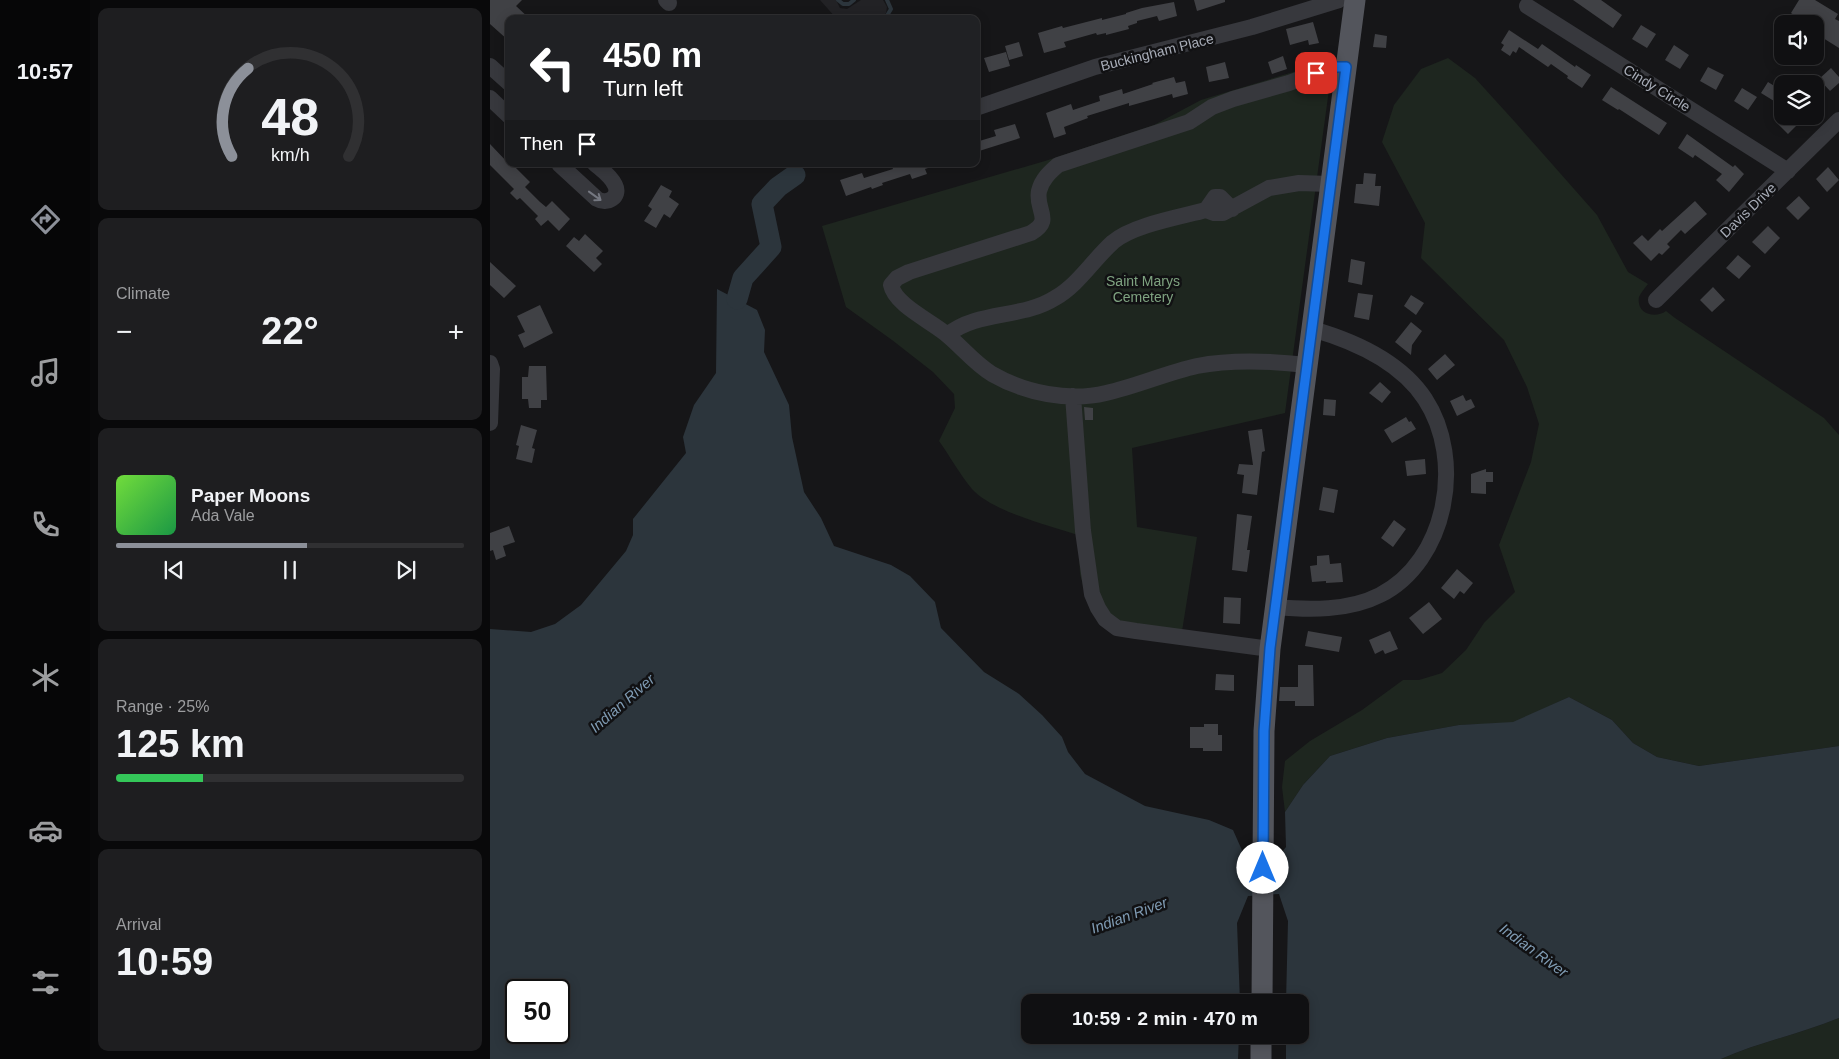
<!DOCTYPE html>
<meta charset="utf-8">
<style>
:root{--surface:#101012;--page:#1e1e20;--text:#f1f3f6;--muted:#9c9d9f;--line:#303032;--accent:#8c9099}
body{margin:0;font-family:Arial,sans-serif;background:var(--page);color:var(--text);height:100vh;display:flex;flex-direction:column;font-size:19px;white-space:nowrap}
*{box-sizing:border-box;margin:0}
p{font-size:16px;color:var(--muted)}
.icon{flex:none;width:28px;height:28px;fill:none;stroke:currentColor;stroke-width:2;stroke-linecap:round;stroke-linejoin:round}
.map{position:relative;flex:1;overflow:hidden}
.panel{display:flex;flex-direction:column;gap:8px;padding:8px;background:#09090a;width:400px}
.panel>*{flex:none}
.hud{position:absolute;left:15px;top:15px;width:475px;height:152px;border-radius:10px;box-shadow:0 2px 12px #0003,0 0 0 1px var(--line);background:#202124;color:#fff;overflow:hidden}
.fabs{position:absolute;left:1284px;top:15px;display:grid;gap:10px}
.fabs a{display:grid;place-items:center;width:50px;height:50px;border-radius:10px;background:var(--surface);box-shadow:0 2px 12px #0003,0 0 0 1px var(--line);font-size:25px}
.speed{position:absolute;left:15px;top:979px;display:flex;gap:10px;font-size:25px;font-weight:700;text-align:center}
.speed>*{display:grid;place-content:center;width:65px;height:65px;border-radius:50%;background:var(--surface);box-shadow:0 2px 12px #0003,0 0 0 1px var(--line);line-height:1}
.speed .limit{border:2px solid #111;border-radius:8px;background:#fff;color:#111}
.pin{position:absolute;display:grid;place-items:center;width:42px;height:42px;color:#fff;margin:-21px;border-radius:10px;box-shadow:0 2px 8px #0006}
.me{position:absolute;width:55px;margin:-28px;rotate:0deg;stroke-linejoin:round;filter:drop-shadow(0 0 4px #0008)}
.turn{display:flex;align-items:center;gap:18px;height:105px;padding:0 15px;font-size:22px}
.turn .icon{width:65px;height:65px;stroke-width:2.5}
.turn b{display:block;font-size:35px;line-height:42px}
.then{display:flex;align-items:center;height:48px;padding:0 15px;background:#0003;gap:10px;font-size:19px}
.big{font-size:38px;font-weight:700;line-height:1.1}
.panel .tile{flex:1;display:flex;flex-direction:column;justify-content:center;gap:8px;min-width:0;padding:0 18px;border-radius:10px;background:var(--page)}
.panel .dial{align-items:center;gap:0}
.dial svg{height:130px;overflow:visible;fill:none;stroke:var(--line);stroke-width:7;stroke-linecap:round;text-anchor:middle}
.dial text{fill:var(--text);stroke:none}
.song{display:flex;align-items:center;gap:15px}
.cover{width:60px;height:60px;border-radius:8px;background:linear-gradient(135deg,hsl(100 70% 55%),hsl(140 70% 35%))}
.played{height:5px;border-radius:2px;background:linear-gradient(90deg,var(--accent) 55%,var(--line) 55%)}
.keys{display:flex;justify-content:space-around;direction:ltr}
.heat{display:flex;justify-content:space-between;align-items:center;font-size:28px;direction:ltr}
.charge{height:8px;border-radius:4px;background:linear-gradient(90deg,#34c759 25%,var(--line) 0)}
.trip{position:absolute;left:531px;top:994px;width:288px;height:50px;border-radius:10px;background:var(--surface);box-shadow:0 2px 12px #0003,0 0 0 1px var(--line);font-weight:700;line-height:50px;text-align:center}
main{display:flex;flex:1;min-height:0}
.tabs{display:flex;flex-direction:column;width:90px;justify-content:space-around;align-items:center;background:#060607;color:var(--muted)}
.tabs .icon{width:35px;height:35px}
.tabs .current{color:var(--accent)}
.tabs b{font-size:22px;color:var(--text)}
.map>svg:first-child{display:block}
.built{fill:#222225}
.green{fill:#1e261f}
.water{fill:#2c353c;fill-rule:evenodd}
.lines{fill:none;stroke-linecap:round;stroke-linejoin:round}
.stream{stroke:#2c353c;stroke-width:4}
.river{stroke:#2c353c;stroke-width:21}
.building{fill:#404145}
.minor{stroke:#37383d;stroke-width:16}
.major{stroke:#53555c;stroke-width:21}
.oneway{stroke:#757881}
.route-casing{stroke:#114b97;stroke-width:12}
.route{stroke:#1a73e8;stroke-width:9}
.labels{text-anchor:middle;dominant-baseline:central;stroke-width:5;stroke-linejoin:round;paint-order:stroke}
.street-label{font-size:14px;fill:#a8adb8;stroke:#111113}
.park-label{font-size:14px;fill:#7fa381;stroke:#111113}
.water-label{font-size:15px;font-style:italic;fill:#7f9bb3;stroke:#111113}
</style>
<main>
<nav class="tabs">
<b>10:57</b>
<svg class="icon current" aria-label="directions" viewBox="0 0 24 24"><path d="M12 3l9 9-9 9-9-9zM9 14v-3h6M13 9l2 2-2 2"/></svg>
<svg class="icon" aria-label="music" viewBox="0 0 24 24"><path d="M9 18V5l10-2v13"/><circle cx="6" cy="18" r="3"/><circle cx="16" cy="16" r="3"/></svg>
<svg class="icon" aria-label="phone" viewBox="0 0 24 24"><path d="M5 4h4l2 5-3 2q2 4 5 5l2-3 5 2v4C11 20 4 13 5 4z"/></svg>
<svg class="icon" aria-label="climate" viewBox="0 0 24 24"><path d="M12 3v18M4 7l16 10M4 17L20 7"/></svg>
<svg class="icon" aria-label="car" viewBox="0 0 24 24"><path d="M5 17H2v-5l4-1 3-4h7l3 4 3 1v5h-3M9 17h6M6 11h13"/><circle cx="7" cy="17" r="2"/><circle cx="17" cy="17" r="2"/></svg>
<svg class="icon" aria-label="filters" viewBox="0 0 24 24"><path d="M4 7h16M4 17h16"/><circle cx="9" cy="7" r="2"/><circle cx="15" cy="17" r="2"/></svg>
</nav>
<section class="panel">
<div class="tile dial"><svg viewBox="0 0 100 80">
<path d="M14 69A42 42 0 1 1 86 69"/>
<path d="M14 69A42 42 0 0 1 24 15" stroke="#8c9099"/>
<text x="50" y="56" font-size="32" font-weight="700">48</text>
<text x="50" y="72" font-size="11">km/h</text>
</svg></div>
<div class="tile"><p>Climate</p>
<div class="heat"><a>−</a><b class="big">22°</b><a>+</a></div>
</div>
<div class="tile">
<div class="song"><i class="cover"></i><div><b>Paper Moons</b><p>Ada Vale</p></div></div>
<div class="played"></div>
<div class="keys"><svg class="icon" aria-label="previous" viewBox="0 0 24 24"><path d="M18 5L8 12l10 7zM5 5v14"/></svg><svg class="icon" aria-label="pause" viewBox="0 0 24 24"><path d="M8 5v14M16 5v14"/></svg><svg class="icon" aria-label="next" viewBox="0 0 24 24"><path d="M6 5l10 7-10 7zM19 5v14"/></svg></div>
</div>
<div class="tile"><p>Range · 25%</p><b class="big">125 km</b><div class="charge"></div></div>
<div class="tile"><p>Arrival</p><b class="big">10:59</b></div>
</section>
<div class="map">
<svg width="1349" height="1059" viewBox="0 0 1349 1059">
<rect width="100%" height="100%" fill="#161618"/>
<path class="built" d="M 330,0 L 346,0 L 350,8 L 357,9 L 371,0 L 393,0 L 397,7 L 396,13 L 391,19 L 347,19 Z"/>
<path class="green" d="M 958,58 L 985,78 L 1025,122 L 1107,215 L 1138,272 L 1158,284 C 1155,288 1151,292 1149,297 C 1146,314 1165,319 1176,311 L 1185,318 L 1334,418 L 1349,435 L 1349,746 L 1209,766 L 1167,757 L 1143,743 L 1122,720 L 1079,697 L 1023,723 L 969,725 L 897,738 L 840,756 L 813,785 L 795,812 L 792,787 L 795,761 L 820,741 L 872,710 L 913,680 L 929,680 L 952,673 L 976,650 L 994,623 L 1025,592 L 1009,545 L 1041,462 L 1049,424 L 1037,387 L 1014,340 L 931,258 L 935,223 L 892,142 L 904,105 L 931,69 Z
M 843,60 L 795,413 L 642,448 L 647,527 L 707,537 L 690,644 L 634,636 L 596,596 L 590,574 L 588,535 C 558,525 503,512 482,489 C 471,476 459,455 449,441 L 465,408 L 464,394 L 443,372 L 402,340 L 356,307 L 332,226 L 555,161 L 664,125 L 711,100 Z
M 1349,1018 L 1349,1059 L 1231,1059 C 1269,1042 1310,1034 1349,1018 Z"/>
<path class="water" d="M 227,289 L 267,310 L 275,330 L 274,352 L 299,405 L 302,437 L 314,492 L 331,518 L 344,546 L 401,565 L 420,576 L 445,602 L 451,628 L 494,672 L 529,694 L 552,715 L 572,737 L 578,752 L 595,774 L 655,806 L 719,820 L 743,830 L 755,857 L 786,859 L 796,847 L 795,812 L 813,785 L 840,756 L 897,738 L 969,725 L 1023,722 L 1079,697 L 1122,720 L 1143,743 L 1167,757 L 1209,766 L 1349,746 L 1349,1018 C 1310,1034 1269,1042 1231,1059 L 796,1059 L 796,1035 L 810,1035 L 810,1002 L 796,1002 L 798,921 L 789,894 L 758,896 L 747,923 L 750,1002 L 540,1002 L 540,1035 L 749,1035 L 748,1059 L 0,1059 L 0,629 L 41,632 L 65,624 L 91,605 L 136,551 L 143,535 L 143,519 L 196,453 L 193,437 L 204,405 L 226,373 ZM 26,990 L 69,990 L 69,1032 L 26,1032 Z"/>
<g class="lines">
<path class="stream" d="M 348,0 L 353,4 L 359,4 L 364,0
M 395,19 L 401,9 L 397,0
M 300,164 L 305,175"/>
<path class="river" d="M 247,299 L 253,278 L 281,247 L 272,204 L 288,187 L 305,175"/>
</g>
<path class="building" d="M 0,0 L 32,0 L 26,6 L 40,19 L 19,19 L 19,41 L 0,24 Z
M 704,0 L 735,0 L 735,2 L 707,11 Z
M 1083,0 L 1111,0 L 1132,15 L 1123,28 Z
M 1309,0 L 1325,0 L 1348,14 L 1345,19 L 1349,21 L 1349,48 L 1325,33 L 1325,24 L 1310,24 L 1303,19 L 1305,16 L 1301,13 Z
M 684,2 L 687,16 L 669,21 L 667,16 L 647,21 L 647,23 L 638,26 L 639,29 L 616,35 L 616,33 L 607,35 L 606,33 L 574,42 L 576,47 L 554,53 L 548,33 L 572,26 L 573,28 L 612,18 L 612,20 L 636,14 L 636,13 L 652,8 Z
M 823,22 L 829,43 L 819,45 L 818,40 L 800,45 L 796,29 Z
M 1151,25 L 1166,34 L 1157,48 L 1142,39 Z
M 1019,30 L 1048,49 L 1052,44 L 1085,67 L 1086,65 L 1101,75 L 1092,88 L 1077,78 L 1078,76 L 1061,64 L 1058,67 L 1029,47 L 1026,53 L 1023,51 L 1020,56 L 1011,50 L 1014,45 L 1011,43 Z
M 885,34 L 897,36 L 896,48 L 883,47 Z
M 529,42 L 533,56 L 519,60 L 515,46 Z
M 1184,45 L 1199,55 L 1190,69 L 1175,60 Z
M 516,52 L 520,66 L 499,72 L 494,58 Z
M 793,56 L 797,69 L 782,74 L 778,62 Z
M 735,62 L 739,78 L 719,82 L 716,67 Z
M 1218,67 L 1234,75 L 1226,90 L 1210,81 Z
M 1341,68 L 1349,77 L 1349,83 L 1340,91 L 1329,79 Z
M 684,77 L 686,83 L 695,81 L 698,94 L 683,98 L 682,94 L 639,106 L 639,103 L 597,116 L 598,118 L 574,127 L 576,134 L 564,138 L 556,113 L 581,104 L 583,110 L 610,101 L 609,96 L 632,89 L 633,94 L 663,84 L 662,83 Z
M 1278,82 L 1291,90 L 1284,101 L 1271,93 Z
M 1121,87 L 1177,123 L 1169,135 L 1129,109 L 1128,110 L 1112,100 Z
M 1252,88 L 1267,97 L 1258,110 L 1244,101 Z
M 1291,116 L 1316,116 L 1298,134 L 1286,122 Z
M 525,124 L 530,138 L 486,152 L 486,142 L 506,136 L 504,130 Z
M 1197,134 L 1243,167 L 1245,165 L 1254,174 L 1239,192 L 1226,180 L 1232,174 L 1205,155 L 1203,158 L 1188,148 Z
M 0,144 L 19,164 L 25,167 L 40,182 L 35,187 L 50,202 L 56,207 L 62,201 L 80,219 L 69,231 L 58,220 L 51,226 L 45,219 L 48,216 L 30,198 L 27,200 L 20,193 L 24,189 L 0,165 Z
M 401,164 L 444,164 L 444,166 L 435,169 L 437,174 L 422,179 L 420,174 L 392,183 L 393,185 L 382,189 L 381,187 L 356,196 L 350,180 L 372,173 L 374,178 L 403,169 Z
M 1338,167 L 1349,180 L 1337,192 L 1326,179 Z
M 874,173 L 886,174 L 885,186 L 891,186 L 889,206 L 864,203 L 866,184 L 873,184 Z
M 171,185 L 182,191 L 179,197 L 189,204 L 180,218 L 174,214 L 166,228 L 154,221 L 162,209 L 158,206 Z
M 1309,196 L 1320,208 L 1308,220 L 1296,208 Z
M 1205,201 L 1217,214 L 1195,234 L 1191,230 L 1177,244 L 1180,247 L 1172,255 L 1169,253 L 1161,261 L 1143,243 L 1152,235 L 1158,241 L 1170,229 L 1172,231 Z
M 1278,226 L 1290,238 L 1275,254 L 1262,242 Z
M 95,234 L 113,251 L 106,258 L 112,264 L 104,272 L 76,246 L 84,237 L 89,241 Z
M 1248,255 L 1261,266 L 1249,279 L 1236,268 Z
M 861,259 L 875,262 L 872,285 L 858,282 Z
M 0,262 L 26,286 L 14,298 L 0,285 Z
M 1223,287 L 1235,300 L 1222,312 L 1210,300 Z
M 868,293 L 883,295 L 879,320 L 864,317 Z
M 921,295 L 934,303 L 926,315 L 914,306 Z
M 50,305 L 63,333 L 34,348 L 28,335 L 35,332 L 27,316 Z
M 921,322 L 932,331 L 922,345 L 921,355 L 905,342 Z
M 955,354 L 965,365 L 947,380 L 938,369 Z
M 39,366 L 56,366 L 57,400 L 51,400 L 51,408 L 39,408 L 38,399 L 32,399 L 32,377 L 38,377 Z
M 890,382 L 901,392 L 892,403 L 879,393 Z
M 973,395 L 976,401 L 981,399 L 985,407 L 967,416 L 960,401 Z
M 834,399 L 846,400 L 845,416 L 833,415 Z
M 594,407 L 603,408 L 603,420 L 595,420 Z
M 916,417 L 919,422 L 921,421 L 926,429 L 902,443 L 894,430 Z
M 31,425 L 47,430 L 42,448 L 45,449 L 42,463 L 26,459 L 29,446 L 26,445 Z
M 772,429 L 775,451 L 772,452 L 767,495 L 752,493 L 754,475 L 747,474 L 749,464 L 763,465 L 758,431 Z
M 935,459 L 936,474 L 917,476 L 915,461 Z
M 996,469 L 996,472 L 1003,472 L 1003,482 L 996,482 L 996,494 L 981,493 L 981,474 Z
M 833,487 L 848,490 L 844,513 L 829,510 Z
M 747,514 L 762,516 L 757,550 L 760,550 L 757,572 L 742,570 Z
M 904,520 L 916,529 L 903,547 L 891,538 Z
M 19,526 L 25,542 L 13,546 L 16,556 L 6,560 L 3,550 L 0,551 L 0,533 Z
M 839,555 L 840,564 L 851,563 L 853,582 L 836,583 L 836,581 L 822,582 L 820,566 L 827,565 L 827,556 Z
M 967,569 L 983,583 L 974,594 L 970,591 L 964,599 L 951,588 Z
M 734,597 L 751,598 L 750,624 L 733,623 Z
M 939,602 L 952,619 L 933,634 L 919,618 Z
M 818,631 L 852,637 L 849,652 L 815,646 Z
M 900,631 L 908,649 L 895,654 L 893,650 L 885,654 L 879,640 Z
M 808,665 L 823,665 L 824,706 L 805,706 L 805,701 L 789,701 L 790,687 L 808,687 Z
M 726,674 L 744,675 L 744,691 L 725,690 Z
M 714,724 L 728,724 L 728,735 L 732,735 L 732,751 L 713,751 L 713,748 L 700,748 L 700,727 L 714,727 Z"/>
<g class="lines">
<path class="minor" d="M 176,0 L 179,3
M 1037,6 L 1298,171
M 0,66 L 19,83
M 0,98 L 19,116
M 486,108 L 605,67 L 762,27 L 849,0
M 69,164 L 107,199 C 117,205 131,197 125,185 C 121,176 112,170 105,164
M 716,210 L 725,197 L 730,197 L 742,209
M 1166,300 L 1349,120
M 457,335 C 488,310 532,319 565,298 C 588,285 603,260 623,242 C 643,225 690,217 716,210 L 724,213 L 733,213 L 779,188 L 809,183 L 840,184
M 0,363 L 2,369 L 0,423
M 817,365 C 781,361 743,359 707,366 C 676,373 647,386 616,393 C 579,402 535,393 502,374 C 484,363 472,347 456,334 C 441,321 405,305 401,285 L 407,278 L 419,272 L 541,233 C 564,220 545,210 549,191 C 552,179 560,172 568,165 L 699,122 L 722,107 L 743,99 L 799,83 L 839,68 L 856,67
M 583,396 L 593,531 L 602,594 L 608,608 L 615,619 L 627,628 L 646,631 L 780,649
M 785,607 C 819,610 859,611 890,595 C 957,561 975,460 935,399 C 910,361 864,341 822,329"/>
<path class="major" d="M 772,1002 L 774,731 L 780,649 L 865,0
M 771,1059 L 771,1035"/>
</g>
<defs><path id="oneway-shaft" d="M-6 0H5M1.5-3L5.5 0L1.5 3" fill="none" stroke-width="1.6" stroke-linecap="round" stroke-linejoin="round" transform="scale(1.25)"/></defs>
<use class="oneway" href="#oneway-shaft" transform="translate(105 196) rotate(36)"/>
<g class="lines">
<defs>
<path id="route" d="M 773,868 L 774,731 L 780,648 L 856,67 L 844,67 L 826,73"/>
</defs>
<use href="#route" class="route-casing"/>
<use href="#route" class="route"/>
</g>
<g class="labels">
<g class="street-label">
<text transform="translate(667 52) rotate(-14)">Buckingham Place</text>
<text transform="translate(1167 88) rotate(32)">Cindy Circle</text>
<text transform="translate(1258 210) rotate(-44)">Davis Drive</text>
</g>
<g class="park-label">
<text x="653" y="281">Saint Marys<tspan x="653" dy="16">Cemetery</tspan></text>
</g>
<g class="water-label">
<text transform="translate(132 703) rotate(-41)">Indian River</text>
<text transform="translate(639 915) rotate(-20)">Indian River</text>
<text transform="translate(1044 950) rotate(36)">Indian River</text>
</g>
</g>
</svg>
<div class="fabs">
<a><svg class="icon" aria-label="sound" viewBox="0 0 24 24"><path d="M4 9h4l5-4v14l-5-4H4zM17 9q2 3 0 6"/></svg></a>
<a><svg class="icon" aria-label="layers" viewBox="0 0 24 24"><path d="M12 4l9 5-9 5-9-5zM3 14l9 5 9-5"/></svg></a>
</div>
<div class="speed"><div class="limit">50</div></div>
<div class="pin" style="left:826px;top:73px;background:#d93025"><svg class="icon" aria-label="arrive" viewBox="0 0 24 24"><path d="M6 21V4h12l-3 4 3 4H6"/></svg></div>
<svg class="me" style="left:773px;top:868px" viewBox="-20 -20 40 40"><circle r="19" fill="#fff"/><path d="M0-13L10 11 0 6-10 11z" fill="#1a73e8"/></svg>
<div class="trip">10:59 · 2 min · 470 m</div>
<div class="hud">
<div class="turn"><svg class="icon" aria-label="left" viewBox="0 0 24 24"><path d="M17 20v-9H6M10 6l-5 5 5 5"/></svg><div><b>450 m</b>Turn left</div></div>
<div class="then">Then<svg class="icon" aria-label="arrive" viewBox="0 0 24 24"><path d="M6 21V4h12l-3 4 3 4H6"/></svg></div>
</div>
</div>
</main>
